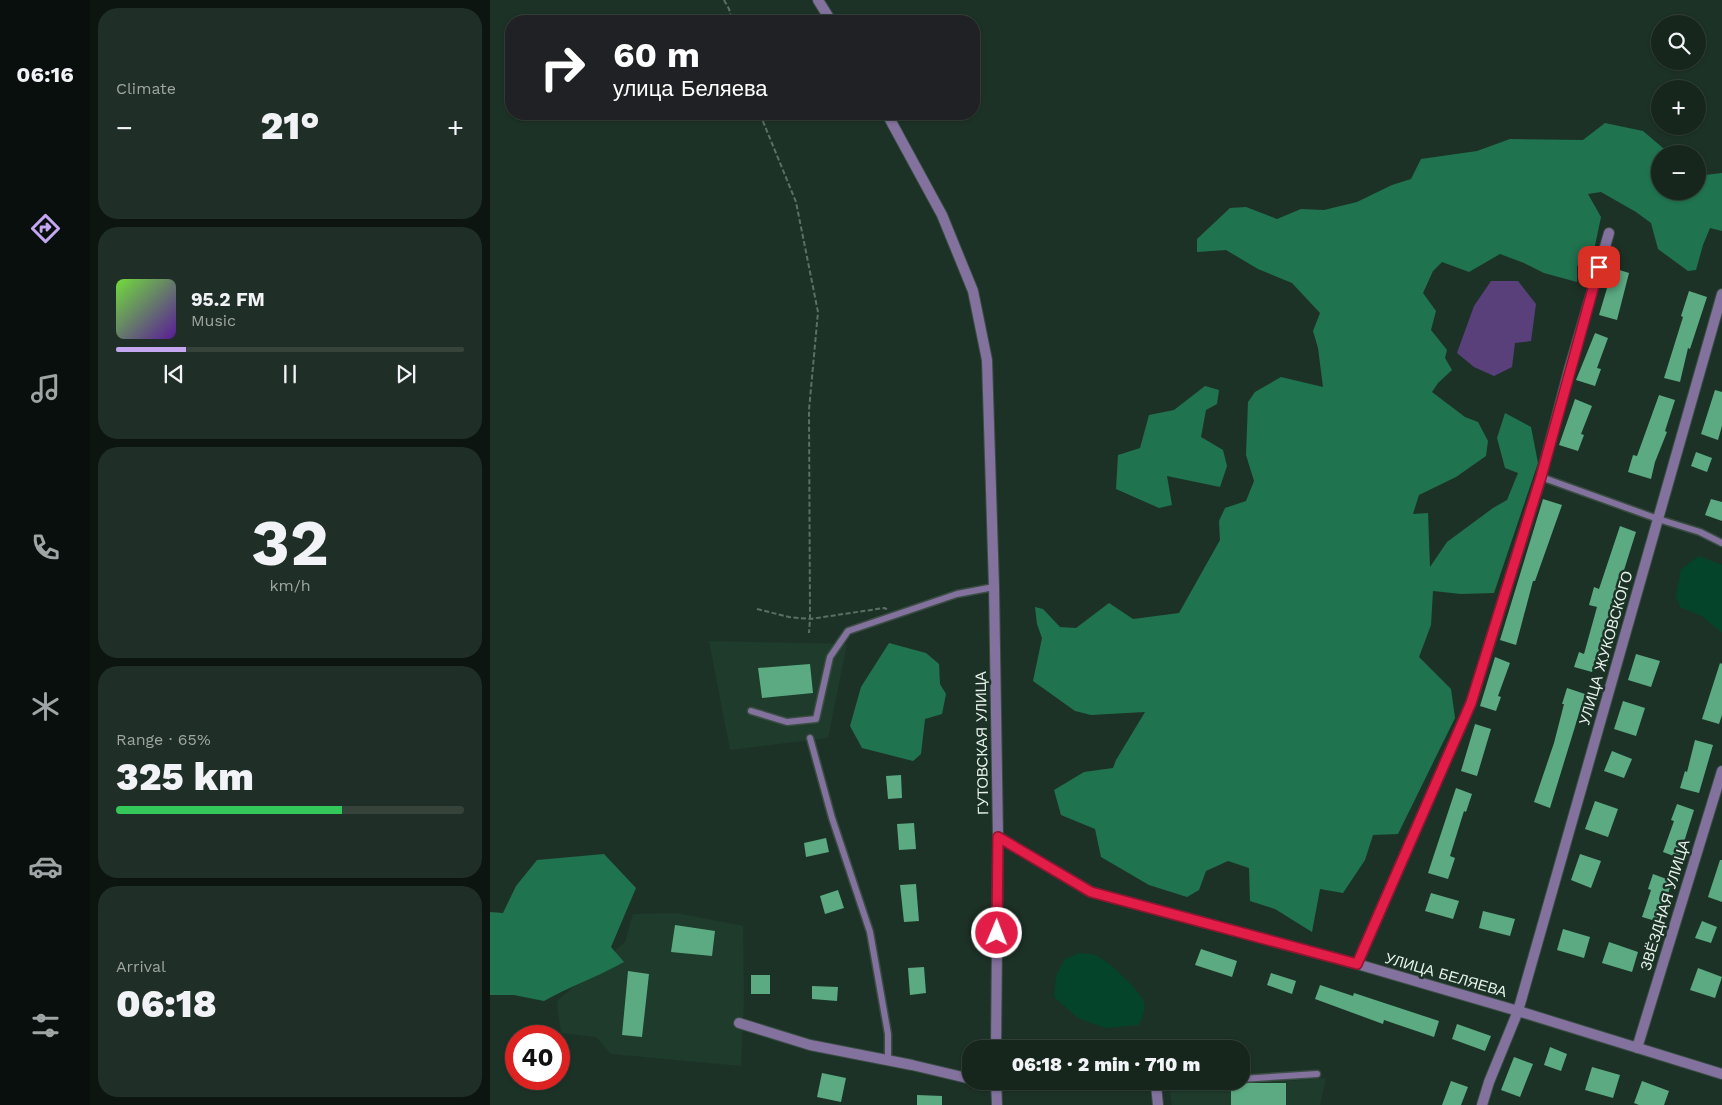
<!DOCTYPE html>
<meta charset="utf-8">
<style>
:root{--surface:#16261d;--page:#1f2e26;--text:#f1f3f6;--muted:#9ea5a4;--line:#35433b;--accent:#c5a7f1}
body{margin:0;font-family:"Work Sans",sans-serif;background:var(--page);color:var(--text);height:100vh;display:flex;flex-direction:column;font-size:19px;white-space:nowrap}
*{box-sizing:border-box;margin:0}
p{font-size:16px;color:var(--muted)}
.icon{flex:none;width:28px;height:28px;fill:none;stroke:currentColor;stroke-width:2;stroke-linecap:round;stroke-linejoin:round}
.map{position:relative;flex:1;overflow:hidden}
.drawer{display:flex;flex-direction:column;gap:8px;padding:8px;background:#0c1510;width:400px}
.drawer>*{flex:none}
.top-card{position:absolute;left:15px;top:15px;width:475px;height:105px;border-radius:20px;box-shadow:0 1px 4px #0004,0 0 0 1px var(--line);background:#202124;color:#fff;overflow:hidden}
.controls{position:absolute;left:1161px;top:15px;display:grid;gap:10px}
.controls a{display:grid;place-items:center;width:55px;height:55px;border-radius:50%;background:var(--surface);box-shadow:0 1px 4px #0004,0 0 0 1px var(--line);font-size:25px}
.speed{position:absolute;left:15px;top:1025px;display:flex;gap:10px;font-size:25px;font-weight:700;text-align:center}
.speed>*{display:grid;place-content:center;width:65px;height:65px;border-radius:50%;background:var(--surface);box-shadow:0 1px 4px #0004,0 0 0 1px var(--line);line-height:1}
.speed .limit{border:8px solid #d22;background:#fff;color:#111}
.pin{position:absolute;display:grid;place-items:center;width:42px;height:42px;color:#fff;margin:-21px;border-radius:10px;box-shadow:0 2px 8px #0006}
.me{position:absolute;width:55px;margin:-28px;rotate:1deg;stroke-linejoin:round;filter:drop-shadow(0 0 4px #0008)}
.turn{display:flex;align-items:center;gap:18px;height:105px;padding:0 25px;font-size:22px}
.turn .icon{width:65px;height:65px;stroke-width:2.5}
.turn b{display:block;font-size:35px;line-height:42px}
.big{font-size:38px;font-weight:800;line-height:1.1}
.drawer .widget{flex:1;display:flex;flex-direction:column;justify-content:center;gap:8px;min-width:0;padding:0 18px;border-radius:20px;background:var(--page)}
.drawer .dial{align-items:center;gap:0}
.dial b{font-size:65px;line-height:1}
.song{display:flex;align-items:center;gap:15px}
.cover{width:60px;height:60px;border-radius:8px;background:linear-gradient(135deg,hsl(100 70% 55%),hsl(270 70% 35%))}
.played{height:5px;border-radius:2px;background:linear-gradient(90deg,var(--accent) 20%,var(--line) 20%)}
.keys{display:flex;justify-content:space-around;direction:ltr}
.heat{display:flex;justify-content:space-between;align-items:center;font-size:28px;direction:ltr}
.charge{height:8px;border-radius:4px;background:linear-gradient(90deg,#34c759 65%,var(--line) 0)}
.trip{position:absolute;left:472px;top:1040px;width:288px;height:50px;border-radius:20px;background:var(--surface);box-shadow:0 1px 4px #0004,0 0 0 1px var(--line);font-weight:800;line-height:50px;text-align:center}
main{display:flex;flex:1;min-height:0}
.tab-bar{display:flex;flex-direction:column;width:90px;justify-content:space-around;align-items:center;background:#090f0c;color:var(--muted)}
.tab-bar .icon{width:35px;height:35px}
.tab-bar .on{color:var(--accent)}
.tab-bar b{font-size:22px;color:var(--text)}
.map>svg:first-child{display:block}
.built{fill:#1e3b2c}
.green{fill:#03442b}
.forest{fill:#20734f}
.water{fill:#5a407b}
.building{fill:#5baa82}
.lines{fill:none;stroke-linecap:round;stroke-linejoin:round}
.service-casing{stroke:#394d42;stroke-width:9}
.minor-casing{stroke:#394d42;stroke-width:12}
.tertiary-casing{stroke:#394d42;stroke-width:12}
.path{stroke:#5c6f65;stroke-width:2;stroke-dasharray:5 2.5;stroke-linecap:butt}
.service{stroke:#83719e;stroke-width:6}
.minor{stroke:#83719e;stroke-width:10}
.tertiary{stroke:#83719e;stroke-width:10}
.route-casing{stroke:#92132f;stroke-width:12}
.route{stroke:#e11d48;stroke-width:9}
.labels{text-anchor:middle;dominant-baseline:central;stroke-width:5;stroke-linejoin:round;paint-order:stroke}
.street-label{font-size:15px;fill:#e5f2ea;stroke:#1d3227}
</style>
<main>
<nav class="tab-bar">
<b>06:16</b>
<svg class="icon on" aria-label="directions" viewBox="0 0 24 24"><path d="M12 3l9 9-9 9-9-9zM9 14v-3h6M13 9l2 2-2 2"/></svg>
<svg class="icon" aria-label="music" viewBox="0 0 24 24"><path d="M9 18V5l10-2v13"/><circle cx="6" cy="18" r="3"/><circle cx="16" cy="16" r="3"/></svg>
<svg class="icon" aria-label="phone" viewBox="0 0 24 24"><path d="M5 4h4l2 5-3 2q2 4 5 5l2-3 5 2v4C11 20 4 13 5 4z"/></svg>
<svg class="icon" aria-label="climate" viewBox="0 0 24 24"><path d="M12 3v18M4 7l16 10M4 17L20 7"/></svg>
<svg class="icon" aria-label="car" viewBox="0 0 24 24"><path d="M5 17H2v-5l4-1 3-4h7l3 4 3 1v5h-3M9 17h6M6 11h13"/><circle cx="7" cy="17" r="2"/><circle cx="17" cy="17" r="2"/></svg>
<svg class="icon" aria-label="filters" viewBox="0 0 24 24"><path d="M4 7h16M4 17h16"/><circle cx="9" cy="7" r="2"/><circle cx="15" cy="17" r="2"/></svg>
</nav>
<section class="drawer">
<div class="widget"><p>Climate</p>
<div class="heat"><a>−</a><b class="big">21°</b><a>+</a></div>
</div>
<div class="widget">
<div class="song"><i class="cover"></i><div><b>95.2 FM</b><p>Music</p></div></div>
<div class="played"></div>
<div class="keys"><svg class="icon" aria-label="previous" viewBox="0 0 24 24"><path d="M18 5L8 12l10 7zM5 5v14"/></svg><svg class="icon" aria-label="pause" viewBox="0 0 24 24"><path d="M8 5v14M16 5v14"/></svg><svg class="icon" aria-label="next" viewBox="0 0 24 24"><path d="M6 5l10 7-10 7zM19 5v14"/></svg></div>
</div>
<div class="widget dial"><b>32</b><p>km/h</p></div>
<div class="widget"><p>Range · 65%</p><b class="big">325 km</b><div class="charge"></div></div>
<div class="widget"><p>Arrival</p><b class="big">06:18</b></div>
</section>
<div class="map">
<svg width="1232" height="1105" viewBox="0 0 1232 1105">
<rect width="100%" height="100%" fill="#1d3227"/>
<path class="built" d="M 219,641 L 357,644 L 338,738 L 240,750 Z
M 187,913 L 253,926 L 254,999 L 251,1066 L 121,1054 L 106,1037 L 71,1033 L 67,1001 L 135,942 L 143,914 Z
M 836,1078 L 830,1105 L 682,1105 L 680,1091 Z"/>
<path class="green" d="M 1209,556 L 1232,565 L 1232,633 L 1212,616 L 1190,607 L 1186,596 L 1191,569 Z
M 589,953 C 594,954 601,953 605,955 C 617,959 650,991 654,1002 C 656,1009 652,1018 649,1025 L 615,1028 L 588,1018 L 564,997 L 566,976 L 575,959 Z"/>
<path class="forest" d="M 1115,123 L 1153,131 L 1180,154 L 1170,154 L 1170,191 L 1208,191 L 1208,171 L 1215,175 L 1232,173 L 1232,231 L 1220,228 L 1213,245 L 1206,270 L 1198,271 L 1168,249 L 1161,223 L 1146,212 L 1111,192 L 1098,194 L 1111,217 L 1103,255 L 1087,266 L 1087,282 L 1054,273 L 1034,263 L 1010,254 L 979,272 L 952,262 L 943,271 L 933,293 L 946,311 L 941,330 L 957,350 L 955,358 L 962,370 L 948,383 L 942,392 L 975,417 L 988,422 L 998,441 L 996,456 L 966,477 L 929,495 L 923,514 L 938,513 L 940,567 L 957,542 L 1003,508 L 1017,500 L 1028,473 L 1015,468 L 1007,438 L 1015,413 L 1041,427 L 1048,463 L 1004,593 L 971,594 L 943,591 L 941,625 L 929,657 L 961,689 L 965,718 L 908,834 L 883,835 L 875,860 L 853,893 L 830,889 L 822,932 L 785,909 L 760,901 L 759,868 L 738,861 L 716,871 L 709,890 L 697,897 L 659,885 L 611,857 L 605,829 L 571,815 L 564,790 L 594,772 L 623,768 L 626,760 L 655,712 L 601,715 L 585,711 L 543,681 L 552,638 L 547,624 L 545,607 L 553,609 L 570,627 L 586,628 L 619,603 L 643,619 L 689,613 L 730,540 L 729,521 L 735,508 L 756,501 L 764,481 L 756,455 L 758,402 L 765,392 L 791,377 L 833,387 L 828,348 L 823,331 L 830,313 L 802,283 L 768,269 L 736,250 L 707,252 L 707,239 L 740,208 L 756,207 L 787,219 L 811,209 L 834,210 L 867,202 L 902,185 L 921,179 L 931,159 L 987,151 L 1020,139 L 1093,140 Z
M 715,386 L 729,390 L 727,404 L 716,410 L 711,437 L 733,450 L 737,466 L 730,487 L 677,476 L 682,505 L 669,508 L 626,489 L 628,455 L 650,448 L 659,415 L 684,410 Z
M 399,643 L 436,653 L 449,664 L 450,684 L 456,694 L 452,714 L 435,719 L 431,754 L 423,761 L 372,748 L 360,726 L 371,687 Z
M 114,854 L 146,888 L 121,947 L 134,962 C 108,977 80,986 54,1001 L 24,995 L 0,995 L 0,912 L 13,913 L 26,886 L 47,860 Z"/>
<path class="water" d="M 1001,281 L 1028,281 L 1046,304 L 1041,341 L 1025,343 L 1022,367 L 1004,376 L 984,367 L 967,353 L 984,306 Z"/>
<path class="building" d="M 1123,268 L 1139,273 L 1127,320 L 1109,315 Z
M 1199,291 L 1217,297 L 1200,349 L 1198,348 L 1190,382 L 1174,378 L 1193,317 L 1191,316 Z
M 1105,333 L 1118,338 L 1107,368 L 1111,369 L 1105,386 L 1086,380 Z
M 1225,390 L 1232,392 L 1232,426 L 1228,440 L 1211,434 Z
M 1169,395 L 1185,400 L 1175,431 L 1177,432 L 1165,462 L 1161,479 L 1138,472 L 1143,455 L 1147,456 Z
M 1085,399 L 1102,406 L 1091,434 L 1094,435 L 1088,451 L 1069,445 Z
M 1206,452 L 1222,458 L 1217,472 L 1201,466 Z
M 1053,499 L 1072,505 L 1045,581 L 1043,581 L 1026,645 L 1010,640 Z
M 1221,499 L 1232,502 L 1232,521 L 1215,515 Z
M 1130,526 L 1146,532 L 1102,672 L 1084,667 L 1089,652 L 1094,654 L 1107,607 L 1099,605 L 1104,587 L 1109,589 Z
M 1146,654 L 1170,661 L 1161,687 L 1138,680 Z
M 1005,657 L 1020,663 L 1008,696 L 1011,697 L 1006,711 L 990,706 Z
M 1230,663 L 1232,664 L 1232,715 L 1229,724 L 1212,719 Z
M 320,664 L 323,693 L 272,698 L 268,668 Z
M 1077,688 L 1095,694 L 1060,808 L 1044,802 L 1064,743 L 1074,704 L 1072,704 Z
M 1133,701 L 1155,708 L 1146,736 L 1124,729 Z
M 985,724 L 1001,729 L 987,776 L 971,771 Z
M 1205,740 L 1223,745 L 1209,793 L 1190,788 L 1195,771 L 1197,772 Z
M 1122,751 L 1142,759 L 1134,778 L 1114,771 Z
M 411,775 L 412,798 L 398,799 L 396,776 Z
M 966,788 L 982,794 L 976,812 L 974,811 L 960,856 L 965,858 L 958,879 L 938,873 Z
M 1105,801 L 1128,809 L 1118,837 L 1095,829 Z
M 1187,804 L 1204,810 L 1189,858 L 1173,852 L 1184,821 L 1181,820 Z
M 424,823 L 426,849 L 409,850 L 407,824 Z
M 336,838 L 339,852 L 316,857 L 314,843 Z
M 1090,854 L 1111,861 L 1101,888 L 1081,880 Z
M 1230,860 L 1232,860 L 1232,902 L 1218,897 Z
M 1163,874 L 1182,881 L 1169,922 L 1152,917 L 1161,890 L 1158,889 Z
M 426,884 L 429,921 L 414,922 L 410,885 Z
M 348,890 L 354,908 L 335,914 L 330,896 Z
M 941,893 L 969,901 L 963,919 L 935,911 Z
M 993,911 L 1025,919 L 1020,936 L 989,928 Z
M 1212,921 L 1227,927 L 1221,943 L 1205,938 Z
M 185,925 L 225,931 L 222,956 L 181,952 Z
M 1073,929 L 1100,937 L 1094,958 L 1067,950 Z
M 1119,942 L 1148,952 L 1142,972 L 1112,963 Z
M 711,949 L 747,961 L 742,977 L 705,965 Z
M 434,967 L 436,993 L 420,995 L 418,968 Z
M 1208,968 L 1232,977 L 1225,998 L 1200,990 Z
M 138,971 L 159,974 L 152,1037 L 132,1035 Z
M 781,973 L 806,981 L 802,994 L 777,985 Z
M 261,975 L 280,975 L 280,994 L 261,994 Z
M 830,985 L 863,996 L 864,993 L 949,1021 L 944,1037 L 894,1020 L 893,1024 L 825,999 Z
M 322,986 L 348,987 L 347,1001 L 322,999 Z
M 967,1024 L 1001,1036 L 995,1051 L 962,1039 Z
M 1060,1047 L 1077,1054 L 1071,1071 L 1054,1065 Z
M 1024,1057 L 1043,1064 L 1030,1097 L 1011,1090 Z
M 1102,1067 L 1130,1075 L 1123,1098 L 1095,1090 Z
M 332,1073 L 356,1078 L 351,1102 L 327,1097 Z
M 961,1081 L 978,1087 L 971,1105 L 952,1105 Z
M 1152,1081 L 1179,1091 L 1174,1105 L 1149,1105 L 1144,1103 Z
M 741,1083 L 796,1083 L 796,1105 L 741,1105 Z
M 427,1095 L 452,1096 L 452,1105 L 427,1105 Z"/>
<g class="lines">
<defs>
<path id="service" d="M 1051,477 L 1168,519 L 1210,532 L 1232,543
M 261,711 L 297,722 L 326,719 L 340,657 L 358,631 L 467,594 L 504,587
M 320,738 L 342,818 L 380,932 L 398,1034 L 398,1060
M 751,1079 L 827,1074
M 666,1085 L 724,1081"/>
<path id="minor" d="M 508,837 L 601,892 L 867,964 L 1028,1011 L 1232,1074
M 867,964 L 981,703 L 1051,477 L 1079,370 L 1119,233
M 249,1023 L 320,1045 L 422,1065 L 481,1079
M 1147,1048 L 1232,771
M 489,1081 L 506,1085 L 666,1085 L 668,1105
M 992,1105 L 999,1082 L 1028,1011 L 1232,294"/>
<path id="tertiary" d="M 328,0 L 341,21
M 397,114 L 452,215 L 483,291 L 497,360 L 504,587 L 508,837 L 506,1049
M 506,1081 L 507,1105"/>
</defs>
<use href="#service" class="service-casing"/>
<use href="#minor" class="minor-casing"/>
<use href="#tertiary" class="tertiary-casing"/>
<path class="path" d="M 234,0 L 239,9 L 242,21
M 270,114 L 306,202 L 328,312 L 319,410 L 320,619 L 319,633
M 267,609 L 299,617 L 320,619 L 394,608 L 397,609"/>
<use href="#service" class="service"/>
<use href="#minor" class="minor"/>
<use href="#tertiary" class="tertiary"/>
</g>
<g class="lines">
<defs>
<path id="route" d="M 507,933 L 508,837 L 601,892 L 867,964 L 981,703 L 1051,477 L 1109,267"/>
</defs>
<use href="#route" class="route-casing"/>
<use href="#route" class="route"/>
</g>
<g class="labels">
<g class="street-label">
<text transform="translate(1116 648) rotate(-74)">УЛИЦА ЖУКОВСКОГО</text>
<text transform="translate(492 743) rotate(-91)">ГУТОВСКАЯ УЛИЦА</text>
<text transform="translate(1175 905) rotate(-73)">ЗВЁЗДНАЯ УЛИЦА</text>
<text transform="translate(956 975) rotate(16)">УЛИЦА БЕЛЯЕВА</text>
</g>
</g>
</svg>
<div class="controls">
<a><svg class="icon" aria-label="search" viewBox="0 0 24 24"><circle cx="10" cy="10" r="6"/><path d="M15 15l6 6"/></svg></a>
<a>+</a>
<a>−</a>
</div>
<div class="speed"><div class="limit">40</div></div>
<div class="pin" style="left:1109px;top:267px;background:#d93025"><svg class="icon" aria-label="arrive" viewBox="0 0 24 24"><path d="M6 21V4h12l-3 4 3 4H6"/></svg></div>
<svg class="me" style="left:507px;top:933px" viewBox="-20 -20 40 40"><circle r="17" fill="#e11d48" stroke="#fff" stroke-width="3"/><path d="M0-11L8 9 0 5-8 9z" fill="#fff"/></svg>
<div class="trip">06:18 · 2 min · 710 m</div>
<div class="top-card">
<div class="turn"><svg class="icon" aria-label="right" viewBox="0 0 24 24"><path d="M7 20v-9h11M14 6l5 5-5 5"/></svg><div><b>60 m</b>улица Беляева</div></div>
</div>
</div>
</main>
